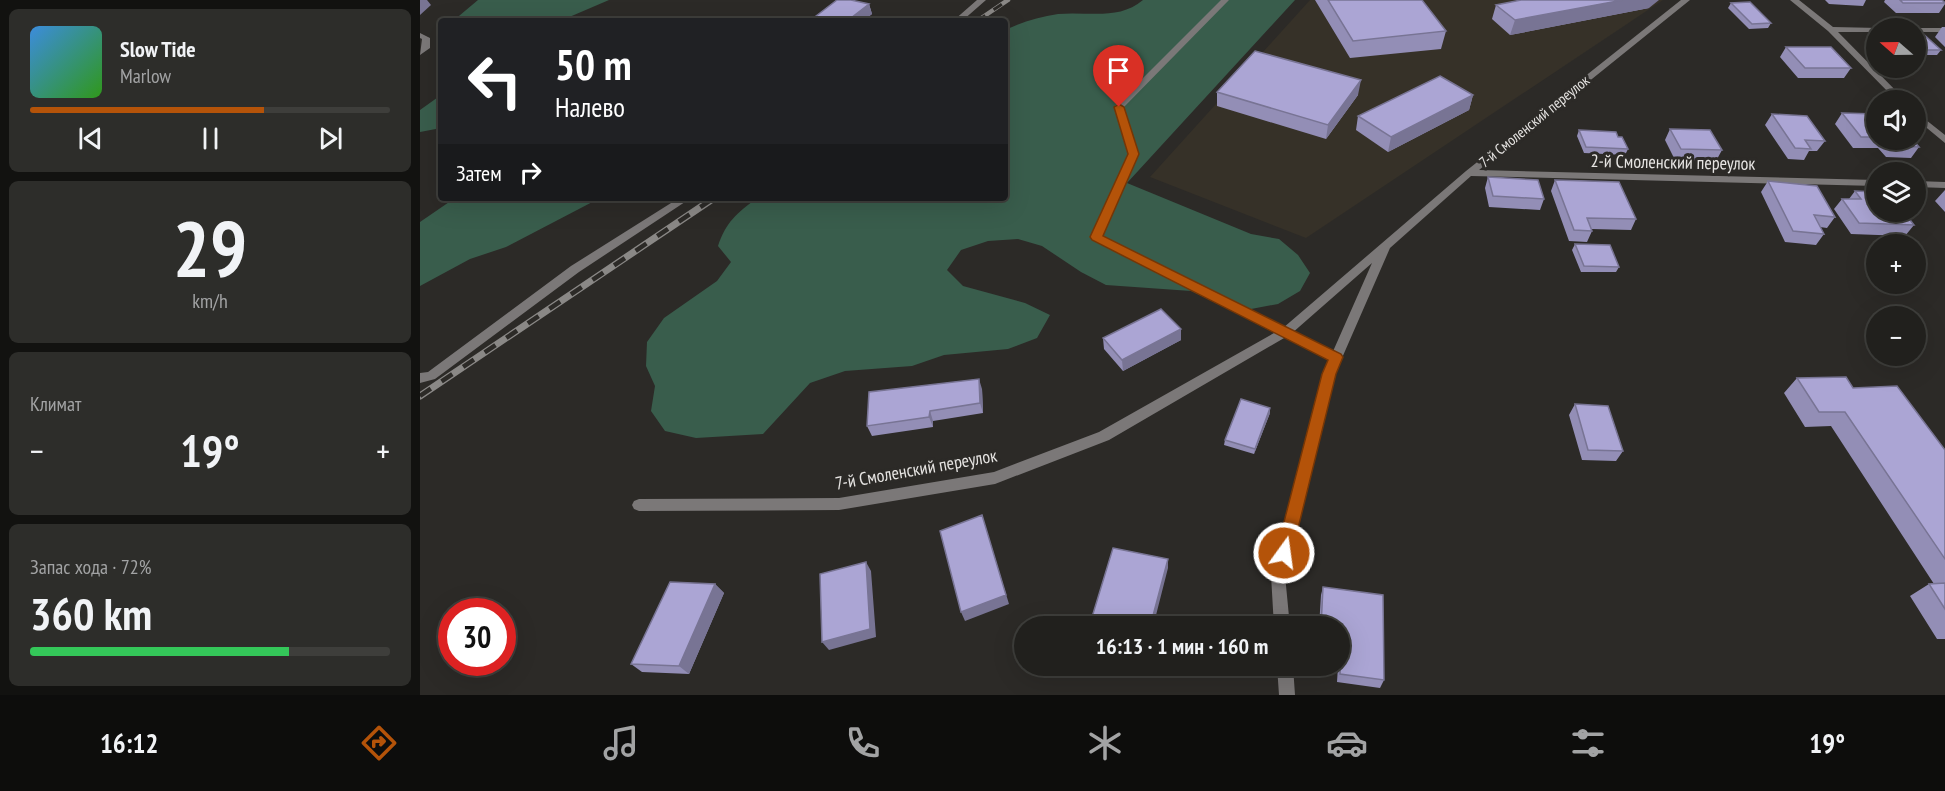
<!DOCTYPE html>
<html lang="ru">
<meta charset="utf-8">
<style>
:root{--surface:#21201d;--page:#2d2d2a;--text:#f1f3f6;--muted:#a2a3a4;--line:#3e3e3b;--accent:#b45309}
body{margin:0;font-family:"PT Sans Narrow",sans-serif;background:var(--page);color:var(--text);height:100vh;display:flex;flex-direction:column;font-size:22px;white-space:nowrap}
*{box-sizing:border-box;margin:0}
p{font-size:20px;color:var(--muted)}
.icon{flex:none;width:33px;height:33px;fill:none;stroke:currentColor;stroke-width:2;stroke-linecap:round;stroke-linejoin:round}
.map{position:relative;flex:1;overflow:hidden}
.panel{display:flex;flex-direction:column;gap:9px;padding:9px;background:#121210;width:420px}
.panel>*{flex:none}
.guide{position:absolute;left:18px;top:18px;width:570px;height:183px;border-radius:6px;box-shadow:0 6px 24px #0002,0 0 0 2px var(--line);background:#202124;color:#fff;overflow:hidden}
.needle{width:39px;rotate:290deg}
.tools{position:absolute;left:1446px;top:18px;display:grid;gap:12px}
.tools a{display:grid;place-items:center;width:60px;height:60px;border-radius:50%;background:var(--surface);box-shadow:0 6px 24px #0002,0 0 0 2px var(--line);font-size:30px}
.speed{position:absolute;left:18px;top:598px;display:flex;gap:12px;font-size:30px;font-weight:700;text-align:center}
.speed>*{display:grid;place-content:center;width:78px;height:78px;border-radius:50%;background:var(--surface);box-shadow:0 6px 24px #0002,0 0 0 2px var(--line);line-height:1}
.speed .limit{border:9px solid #d22;background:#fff;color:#111}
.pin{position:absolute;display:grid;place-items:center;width:51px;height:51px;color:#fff;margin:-62px -26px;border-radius:50% 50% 50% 0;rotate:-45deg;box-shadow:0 0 6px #0007}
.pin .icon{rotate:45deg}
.me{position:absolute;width:66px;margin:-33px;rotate:14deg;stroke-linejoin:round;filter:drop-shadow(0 0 4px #0008)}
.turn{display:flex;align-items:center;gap:21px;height:126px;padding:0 18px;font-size:27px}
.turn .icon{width:78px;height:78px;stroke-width:2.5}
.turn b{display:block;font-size:42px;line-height:51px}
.then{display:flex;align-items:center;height:57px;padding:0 18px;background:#0003;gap:12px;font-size:22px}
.big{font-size:45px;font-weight:700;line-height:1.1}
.panel .card{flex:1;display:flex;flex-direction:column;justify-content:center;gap:9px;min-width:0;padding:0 21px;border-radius:9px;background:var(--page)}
.panel .dial{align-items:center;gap:0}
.dial b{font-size:78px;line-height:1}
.song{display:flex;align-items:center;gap:18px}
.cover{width:72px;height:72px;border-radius:9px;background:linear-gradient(135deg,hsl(210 70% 55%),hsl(110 70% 35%))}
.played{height:6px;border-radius:3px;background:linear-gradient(90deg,var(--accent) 65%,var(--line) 65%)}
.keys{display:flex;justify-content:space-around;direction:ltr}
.heat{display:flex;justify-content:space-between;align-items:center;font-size:33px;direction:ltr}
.charge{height:9px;border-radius:4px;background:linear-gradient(90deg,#34c759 72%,var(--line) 0)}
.trip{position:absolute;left:594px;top:616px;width:336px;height:60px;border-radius:30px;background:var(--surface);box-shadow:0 6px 24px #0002,0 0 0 2px var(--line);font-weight:700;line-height:60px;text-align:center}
.dock{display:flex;height:96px;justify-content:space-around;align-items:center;background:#0d0d0c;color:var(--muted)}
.dock .icon{width:42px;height:42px}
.dock .active{color:var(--accent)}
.dock b{font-size:27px;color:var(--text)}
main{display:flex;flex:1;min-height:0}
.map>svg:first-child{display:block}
.built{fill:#363128}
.green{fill:#395d4c}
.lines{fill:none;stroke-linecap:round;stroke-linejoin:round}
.service{fill:#7b7878;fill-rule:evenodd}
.minor{fill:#7b7878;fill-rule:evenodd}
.rail-far1-casing{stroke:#8a8886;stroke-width:4.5}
.rail-casing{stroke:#8a8886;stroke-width:7}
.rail-far1{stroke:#2c2a27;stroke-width:3;stroke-dasharray:10;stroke-linecap:butt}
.rail{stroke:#2c2a27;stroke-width:4.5;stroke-dasharray:13;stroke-linecap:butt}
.wall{fill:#938eb6}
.shaded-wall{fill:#787494}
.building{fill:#aba5d4;stroke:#787494;stroke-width:1.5}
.route{fill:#b45309;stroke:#753606;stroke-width:1.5}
.labels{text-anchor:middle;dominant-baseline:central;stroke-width:6;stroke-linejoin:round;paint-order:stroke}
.far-street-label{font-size:15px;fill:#e7e5e3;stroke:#2c2a27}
.street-label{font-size:18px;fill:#e7e5e3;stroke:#2c2a27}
</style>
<main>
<section class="panel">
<div class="card">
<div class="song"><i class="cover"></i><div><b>Slow Tide</b><p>Marlow</p></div></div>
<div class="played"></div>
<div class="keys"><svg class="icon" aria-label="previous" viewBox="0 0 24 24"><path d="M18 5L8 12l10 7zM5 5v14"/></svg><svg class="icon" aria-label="pause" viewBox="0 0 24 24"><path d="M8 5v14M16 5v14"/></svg><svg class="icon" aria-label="next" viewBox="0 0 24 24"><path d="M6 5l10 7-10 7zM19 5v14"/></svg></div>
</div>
<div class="card dial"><b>29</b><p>km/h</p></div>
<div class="card"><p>Климат</p>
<div class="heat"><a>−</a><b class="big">19°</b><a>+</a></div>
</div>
<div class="card"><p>Запас хода · 72%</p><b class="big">360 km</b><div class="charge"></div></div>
</section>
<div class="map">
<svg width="1525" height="695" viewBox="0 0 1525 695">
<rect width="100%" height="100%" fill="#2c2a27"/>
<path class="built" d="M 890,0 L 1243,0 L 886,238 L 730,177 Z"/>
<path class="green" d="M 58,0 L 189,0 L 140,21 L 33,21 Z
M 723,0 L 875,0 L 707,183 L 831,234 L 859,239 L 878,255 L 890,273 L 880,291 L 858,304 L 831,309 L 799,304 L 771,291 L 686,285 L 661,272 L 622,246 L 598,239 L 568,241 L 541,250 L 527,270 L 543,286 L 605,303 L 630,315 L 617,338 L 588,349 L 524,355 L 492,366 L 425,371 L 390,383 L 343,434 L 276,438 L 245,431 L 231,411 L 235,386 L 226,366 L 227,342 L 244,318 L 297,281 L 311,262 L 298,246 C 306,222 317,213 337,198 L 585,198 L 585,30 C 602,22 619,17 638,14 C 668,11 698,21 723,0 Z
M 21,95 L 21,128 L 0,132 L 0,110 Z
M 35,198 L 180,198 L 86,247 L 50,259 L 0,286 L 0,222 Z"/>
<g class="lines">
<path class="service" d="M 801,0 L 809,0 L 704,107 L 718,155 L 683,236 L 920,354 L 922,357 L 920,360 L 912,360 L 673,240 L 672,237 L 708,155 L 694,107 Z"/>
<path class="minor" d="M 557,0 L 566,0 L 542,21 L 533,21 Z
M 1261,0 L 1270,0 L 1059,170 L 1456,180 L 1456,186 L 1051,176 L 970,248 L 915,374 L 865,575 L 870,627 L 854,627 L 851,575 L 903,374 L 952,263 L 871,334 L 689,440 L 575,484 L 419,510 L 219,511 L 214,509 L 212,505 L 214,501 L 219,499 L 419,498 L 574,472 L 679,432 L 863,328 L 1046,171 Z
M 1370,0 L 1379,0 L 1413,27 L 1459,28 L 1456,28 L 1456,32 L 1418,32 L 1485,100 L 1476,100 L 1408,31 Z
M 1493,28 L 1525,28 L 1525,32 L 1496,32 L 1496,28 Z
M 0,33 L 10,38 L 10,48 L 0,55 L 2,39 L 0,38 Z
M 1496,112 L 1525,135 L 1525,143 L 1496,119 Z
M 1496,181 L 1525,182 L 1525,188 L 1496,187 Z
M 259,198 L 271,198 L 159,272 L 15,379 L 0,383 L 0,373 L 8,372 L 151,266 Z
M 857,666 L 873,666 L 875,695 L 859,695 Z"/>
<defs>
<path id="rail-far1" d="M 557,21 L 588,0"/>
<path id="rail" d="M 0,396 L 294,198"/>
</defs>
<use href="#rail-far1" class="rail-far1-casing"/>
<use href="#rail" class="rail-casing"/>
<use href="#rail-far1" class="rail-far1"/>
<use href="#rail" class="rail"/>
</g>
<path class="wall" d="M 895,0 L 1002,0 L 1026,31 L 1021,49 L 930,58 Z
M 1405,0 L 1446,0 L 1443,6 L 1409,4 Z
M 1465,0 L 1522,0 L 1525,2 L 1525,4 L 1519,13 L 1476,13 L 1464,2 Z
M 1311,3 L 1351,23 L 1348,28 L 1329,29 L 1308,8 Z
M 449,4 L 452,14 L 443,21 L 398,21 L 396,16 Z
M 1076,5 L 1229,8 L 1090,35 L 1072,19 Z
M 1522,27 L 1525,27 L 1525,47 L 1515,37 Z
M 1454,30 L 1456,30 L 1456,49 L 1447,39 Z
M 1496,31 L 1521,50 L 1517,55 L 1500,55 L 1496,51 Z
M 1366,47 L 1431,68 L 1424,78 L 1378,78 L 1360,57 Z
M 797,92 L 938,95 L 906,139 L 797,106 Z
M 1053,95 L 1049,110 L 968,152 L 936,130 L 938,116 Z
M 1422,113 L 1456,114 L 1456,140 L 1493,140 L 1499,147 L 1491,158 L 1466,157 L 1458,148 L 1433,148 L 1415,124 Z
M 1352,114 L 1405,141 L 1397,151 L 1389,151 L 1384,160 L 1368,159 L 1345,125 Z
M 1250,129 L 1302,150 L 1296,161 L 1255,160 L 1245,140 Z
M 1159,130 L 1208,149 L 1205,155 L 1164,153 L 1157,136 Z
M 1068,177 L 1124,199 L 1120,210 L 1069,207 L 1065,188 Z
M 1135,180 L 1216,219 L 1211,230 L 1171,229 L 1172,231 L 1167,242 L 1149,241 L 1131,191 Z
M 1348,181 L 1415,217 L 1407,228 L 1400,227 L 1404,234 L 1396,245 L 1365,242 L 1341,192 Z
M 1525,190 L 1525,212 L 1515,201 Z
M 1435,191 L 1494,225 L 1485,236 L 1431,234 L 1414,209 L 1422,199 L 1429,199 Z
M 1155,244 L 1199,267 L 1196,272 L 1161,272 L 1152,250 Z
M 683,338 L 761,340 L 703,371 L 684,349 Z
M 1377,378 L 1433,388 L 1525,450 L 1525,639 L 1517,639 L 1490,596 L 1509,584 L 1514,584 L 1411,426 L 1385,427 L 1364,393 Z
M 562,389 L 563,413 L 513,421 L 513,427 L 452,436 L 447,426 Z
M 1155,404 L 1203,451 L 1196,461 L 1162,460 L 1149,415 Z
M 850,413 L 834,454 L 804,445 L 805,440 Z
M 295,584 L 304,593 L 269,674 L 222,672 L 211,664 Z
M 903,587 L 964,680 L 960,688 L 917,682 L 918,666 L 920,666 L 920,627 L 899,627 L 901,595 Z
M 708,666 L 723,666 L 722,669 Z"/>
<path class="shaded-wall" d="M 0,0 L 7,0 L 11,5 L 0,15 Z
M 1203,0 L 1239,0 L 1229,8 L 1090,35 L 1095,20 Z
M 449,4 L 452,14 L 443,21 L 427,21 Z
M 941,80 L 938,95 L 906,139 L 908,125 Z
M 1053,95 L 1049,110 L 968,152 L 971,137 Z
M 761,329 L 761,340 L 703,371 L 702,360 Z
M 559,379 L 562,389 L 563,413 L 560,403 Z
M 850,408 L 850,413 L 834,454 L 835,449 Z
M 510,411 L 513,421 L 513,427 L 509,417 Z
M 562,515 L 589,604 L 545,621 L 541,612 Z
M 748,559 L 748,568 L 733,627 L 730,627 Z
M 446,562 L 451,571 L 456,637 L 409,650 L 402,642 Z
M 295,584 L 304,593 L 269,674 L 259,666 Z"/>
<path class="building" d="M 417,0 L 431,0 L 449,4 L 427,21 L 421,21 L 396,16 Z
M 908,0 L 1002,0 L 1026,31 L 933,41 Z
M 1101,0 L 1203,0 L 1095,20 L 1076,5 Z
M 1480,0 L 1522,0 L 1525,3 L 1483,3 Z
M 1330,2 L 1351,23 L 1332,24 L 1311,3 Z
M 1496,31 L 1501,32 L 1521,50 L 1504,50 L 1496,42 Z
M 1450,34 L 1456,34 L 1456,40 Z
M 1366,47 L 1411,47 L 1431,68 L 1385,68 Z
M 835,51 L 941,80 L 908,125 L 797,92 Z
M 1020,76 L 1053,95 L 971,137 L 938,116 Z
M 1422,113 L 1456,114 L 1456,137 L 1441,137 Z
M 1352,114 L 1387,116 L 1405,141 L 1385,140 L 1391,149 L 1375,148 Z
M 1250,129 L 1290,130 L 1302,150 L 1261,149 Z
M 1159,130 L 1196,132 L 1198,137 L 1202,137 L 1208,149 L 1166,147 Z
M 1468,140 L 1493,140 L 1499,147 L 1474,146 Z
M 1068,177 L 1118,180 L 1124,199 L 1073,196 Z
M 1135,180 L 1199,182 L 1216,219 L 1167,218 L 1172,231 L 1154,230 Z
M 1348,181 L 1397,186 L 1415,217 L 1394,215 L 1404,234 L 1373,231 Z
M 1435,191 L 1456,192 L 1456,212 L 1484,212 L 1494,225 L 1439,223 L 1422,199 L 1441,199 Z
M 1155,244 L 1190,245 L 1199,267 L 1164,266 Z
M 741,309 L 761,329 L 702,360 L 683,338 Z
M 1426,377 L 1433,388 L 1477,386 L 1525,450 L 1525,559 L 1425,412 L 1399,412 L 1377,378 Z
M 559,379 L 560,403 L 510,411 L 509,417 L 447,426 L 449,392 Z
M 821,399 L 850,408 L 835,449 L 805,440 Z
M 1155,404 L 1188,406 L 1203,451 L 1168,450 Z
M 562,515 L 586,595 L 541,612 L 520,531 Z
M 693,548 L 748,559 L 730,627 L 669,627 Z
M 446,562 L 450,629 L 402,642 L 400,574 Z
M 250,582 L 295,584 L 259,666 L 211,664 Z
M 1525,583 L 1525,609 L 1509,584 Z
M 903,587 L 963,595 L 964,680 L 920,674 L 922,631 L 920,631 L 920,627 L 901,627 Z"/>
<path class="route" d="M 699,104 L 704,107 L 719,154 L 683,236 L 921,354 L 923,357 L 916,374 L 872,553 L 870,558 L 864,560 L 858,558 L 856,553 L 902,374 L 908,360 L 672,240 L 670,237 L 708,154 L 694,107 Z"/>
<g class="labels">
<g class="far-street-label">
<text transform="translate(1114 121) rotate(-39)">7-й Смоленский переулок</text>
</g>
<g class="street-label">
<text transform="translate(1253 162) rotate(1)">2-й Смоленский переулок</text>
<text transform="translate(496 469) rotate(-10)">7-й Смоленский переулок</text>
</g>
</g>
</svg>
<div class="tools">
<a><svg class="needle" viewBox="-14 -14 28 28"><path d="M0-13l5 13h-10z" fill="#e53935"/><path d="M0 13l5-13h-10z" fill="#a2a3a4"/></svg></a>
<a><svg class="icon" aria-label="sound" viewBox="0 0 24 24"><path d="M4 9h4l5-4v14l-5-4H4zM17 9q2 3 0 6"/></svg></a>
<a><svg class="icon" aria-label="layers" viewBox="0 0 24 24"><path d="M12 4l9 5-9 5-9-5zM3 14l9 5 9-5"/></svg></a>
<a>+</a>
<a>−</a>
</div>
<div class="speed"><div class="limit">30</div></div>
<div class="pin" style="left:699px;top:107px;background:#d93025"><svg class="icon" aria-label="arrive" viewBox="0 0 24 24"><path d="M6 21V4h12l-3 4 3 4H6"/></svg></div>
<svg class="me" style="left:864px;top:553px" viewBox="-20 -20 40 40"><circle r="17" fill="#b45309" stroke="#fff" stroke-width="3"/><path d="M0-11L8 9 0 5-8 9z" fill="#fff"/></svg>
<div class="trip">16:13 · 1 мин · 160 m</div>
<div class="guide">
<div class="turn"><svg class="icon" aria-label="left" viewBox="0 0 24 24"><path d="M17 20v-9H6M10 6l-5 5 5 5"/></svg><div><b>50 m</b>Налево</div></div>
<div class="then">Затем<svg class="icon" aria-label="right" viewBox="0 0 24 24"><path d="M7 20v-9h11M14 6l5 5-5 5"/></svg></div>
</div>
</div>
</main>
<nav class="dock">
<b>16:12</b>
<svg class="icon active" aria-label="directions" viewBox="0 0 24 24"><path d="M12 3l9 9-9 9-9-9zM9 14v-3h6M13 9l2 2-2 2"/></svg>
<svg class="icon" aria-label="music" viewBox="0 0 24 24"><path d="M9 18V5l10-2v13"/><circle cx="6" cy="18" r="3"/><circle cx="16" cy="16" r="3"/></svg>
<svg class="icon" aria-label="phone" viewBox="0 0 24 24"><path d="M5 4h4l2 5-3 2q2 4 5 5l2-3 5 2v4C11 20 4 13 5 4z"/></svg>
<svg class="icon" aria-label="climate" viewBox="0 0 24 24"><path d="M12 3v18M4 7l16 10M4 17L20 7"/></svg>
<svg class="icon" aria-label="car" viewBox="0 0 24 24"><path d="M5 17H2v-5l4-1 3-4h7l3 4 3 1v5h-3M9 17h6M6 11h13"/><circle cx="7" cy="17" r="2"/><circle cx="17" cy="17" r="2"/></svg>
<svg class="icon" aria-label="filters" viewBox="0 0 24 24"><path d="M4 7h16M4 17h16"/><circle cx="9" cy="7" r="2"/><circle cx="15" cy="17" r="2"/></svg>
<b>19°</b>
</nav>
